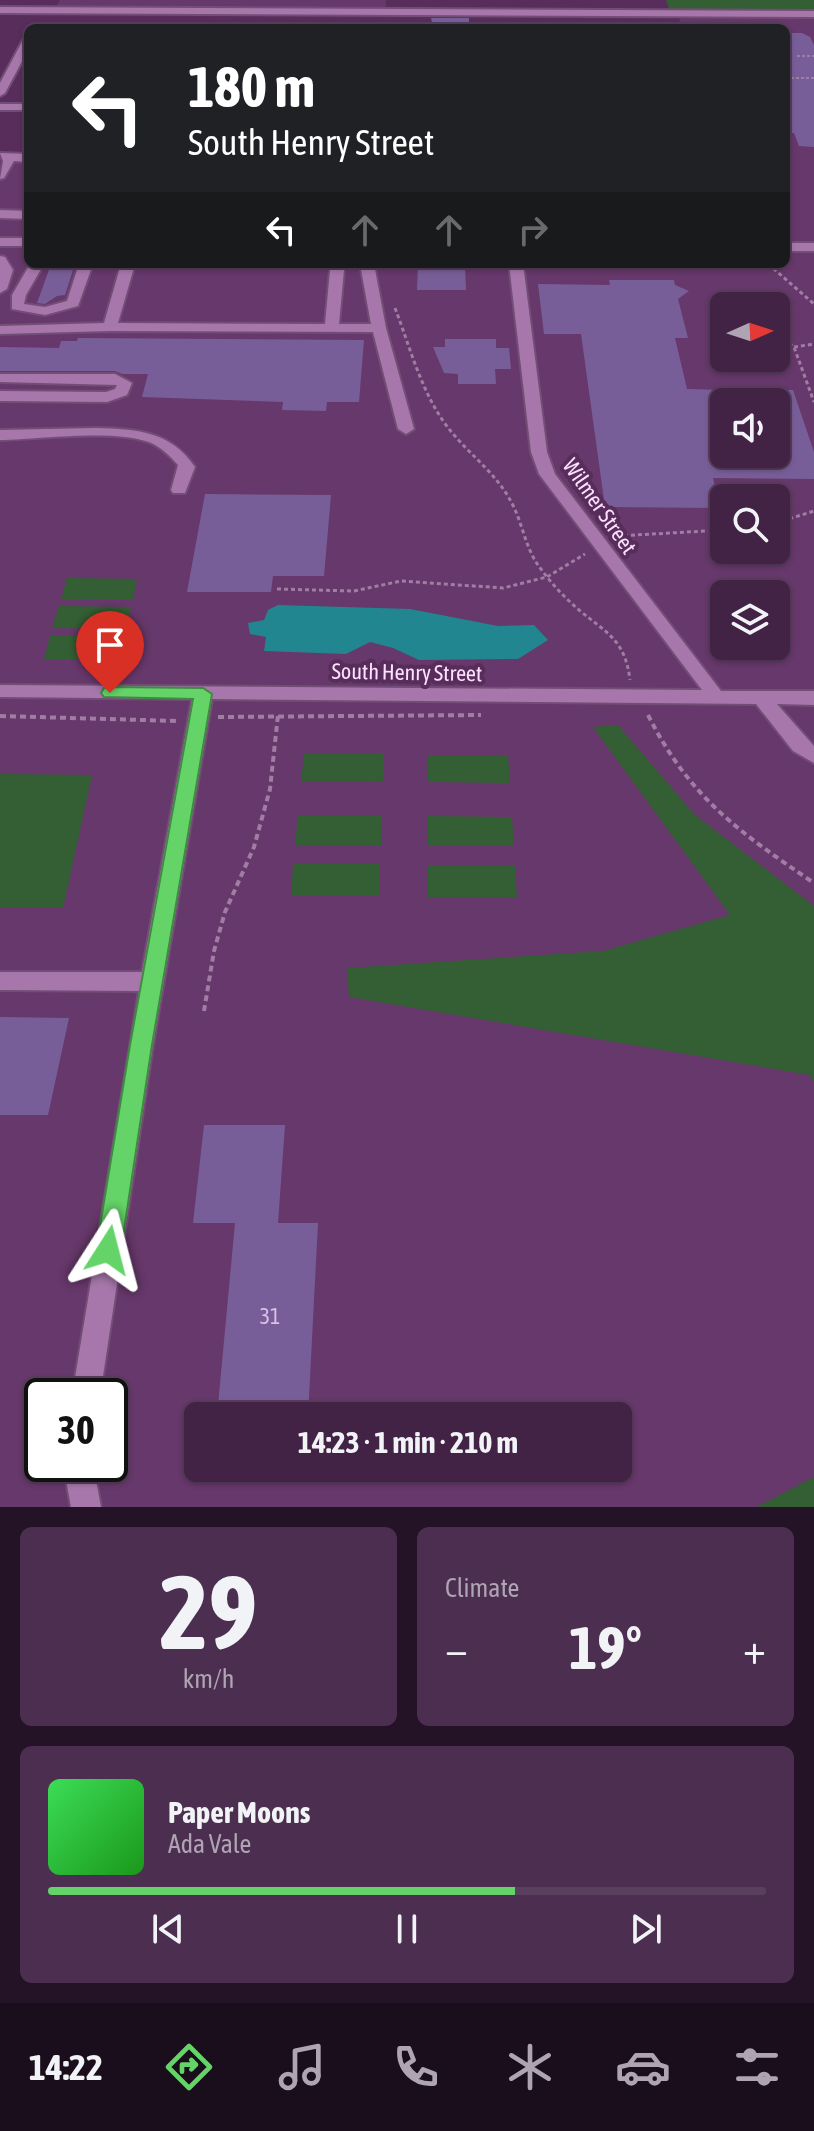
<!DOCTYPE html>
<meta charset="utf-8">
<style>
:root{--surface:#422245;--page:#4c2f50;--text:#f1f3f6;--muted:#aea4b3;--line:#5a3f5e;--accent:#64d468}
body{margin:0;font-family:"Asap Condensed",sans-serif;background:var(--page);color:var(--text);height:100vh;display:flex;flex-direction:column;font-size:30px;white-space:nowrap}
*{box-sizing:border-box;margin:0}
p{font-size:26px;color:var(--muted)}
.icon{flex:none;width:44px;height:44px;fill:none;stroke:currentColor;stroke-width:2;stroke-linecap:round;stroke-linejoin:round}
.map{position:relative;height:1507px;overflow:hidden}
.drawer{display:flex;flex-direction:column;gap:20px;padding:20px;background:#241326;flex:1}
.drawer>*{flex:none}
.top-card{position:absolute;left:24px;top:24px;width:766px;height:244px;border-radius:12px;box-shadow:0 2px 6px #0004,0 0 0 2px var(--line);background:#202124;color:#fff;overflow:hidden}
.needle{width:52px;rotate:87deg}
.tools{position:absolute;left:710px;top:292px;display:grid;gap:16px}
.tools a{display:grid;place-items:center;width:80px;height:80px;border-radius:12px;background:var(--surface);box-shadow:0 2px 6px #0004,0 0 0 2px var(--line);font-size:40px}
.speed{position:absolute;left:24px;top:1378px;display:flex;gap:16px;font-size:40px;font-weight:700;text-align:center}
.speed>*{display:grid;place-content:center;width:104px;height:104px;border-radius:50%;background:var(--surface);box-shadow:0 2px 6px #0004,0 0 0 2px var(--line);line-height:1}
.speed .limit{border:4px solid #111;border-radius:12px;background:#fff;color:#111}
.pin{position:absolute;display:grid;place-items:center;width:68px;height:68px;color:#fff;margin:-82px -34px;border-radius:50% 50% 50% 0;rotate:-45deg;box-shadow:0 0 8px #0007}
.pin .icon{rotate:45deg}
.me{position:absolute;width:88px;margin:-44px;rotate:9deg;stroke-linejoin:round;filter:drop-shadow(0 0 6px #0008)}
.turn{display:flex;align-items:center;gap:28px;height:168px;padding:0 32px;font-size:36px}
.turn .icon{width:104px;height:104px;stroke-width:2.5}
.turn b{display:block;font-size:56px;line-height:68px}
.lanes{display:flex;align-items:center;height:76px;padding:0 32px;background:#0003;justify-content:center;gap:40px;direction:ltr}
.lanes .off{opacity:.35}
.big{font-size:60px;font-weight:700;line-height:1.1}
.drawer .widget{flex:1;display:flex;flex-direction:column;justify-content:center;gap:12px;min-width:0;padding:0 28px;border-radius:12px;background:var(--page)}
.drawer .dial{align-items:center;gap:0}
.dial b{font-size:104px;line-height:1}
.song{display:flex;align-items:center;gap:24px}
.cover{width:96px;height:96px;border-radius:12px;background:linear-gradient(135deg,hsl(130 70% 55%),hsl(120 70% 35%))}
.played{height:8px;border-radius:4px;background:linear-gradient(90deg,var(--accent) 65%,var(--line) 65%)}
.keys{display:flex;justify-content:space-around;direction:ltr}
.heat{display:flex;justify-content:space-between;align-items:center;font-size:44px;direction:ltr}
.drawer .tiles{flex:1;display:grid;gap:20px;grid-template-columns:1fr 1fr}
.widget:last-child{grid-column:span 2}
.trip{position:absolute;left:184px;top:1402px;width:448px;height:80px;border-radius:12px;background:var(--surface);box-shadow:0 2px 6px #0004,0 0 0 2px var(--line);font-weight:700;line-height:80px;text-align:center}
.tab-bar{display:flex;height:128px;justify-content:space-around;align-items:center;background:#1a0e1c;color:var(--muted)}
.tab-bar .icon{width:56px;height:56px}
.tab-bar .current{color:var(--accent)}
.tab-bar b{font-size:36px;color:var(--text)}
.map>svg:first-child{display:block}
.built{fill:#67386b;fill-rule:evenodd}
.green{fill:#345f34}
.water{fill:#228690}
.building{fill:#785e98}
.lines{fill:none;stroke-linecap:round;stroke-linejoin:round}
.minor-casing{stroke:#724d75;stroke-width:4}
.path-far2{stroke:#a07da3;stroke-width:2;stroke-dasharray:3 2;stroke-linecap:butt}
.path-far1{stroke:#a07da3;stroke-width:3;stroke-dasharray:4 3;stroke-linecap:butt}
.path{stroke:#a07da3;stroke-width:4;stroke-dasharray:6 4;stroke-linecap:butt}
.minor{fill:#a777ab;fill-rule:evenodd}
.route{fill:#64d468;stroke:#418a44;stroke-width:2}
.labels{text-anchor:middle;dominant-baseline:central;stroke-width:8;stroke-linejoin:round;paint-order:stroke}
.street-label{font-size:22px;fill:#fce2fe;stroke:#582d5c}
.near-number-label{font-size:22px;fill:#dbc1e4}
</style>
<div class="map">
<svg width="814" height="1507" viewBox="0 0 814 1507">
<rect width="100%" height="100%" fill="#582d5c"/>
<path class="built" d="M 60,0 L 386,0 L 386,9 L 57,6 Z
M 814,17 L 814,1507 L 0,1507 L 0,154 L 28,154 L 28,264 L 786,264 L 786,28 L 682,28 L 679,18 ZM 724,306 L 776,306 L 776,358 L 724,358 ZM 724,402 L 776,402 L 776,454 L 724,454 ZM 724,498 L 776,498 L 776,550 L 724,550 ZM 724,594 L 776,594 L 776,646 L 724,646 ZM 42,1396 L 110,1396 L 110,1464 L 42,1464 ZM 198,1416 L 618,1416 L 618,1468 L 198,1468 Z"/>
<path class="green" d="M 666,0 L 814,0 L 814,10 L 669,9 Z
M 67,578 L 137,579 L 133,600 L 61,600 Z
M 59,606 L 131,607 L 126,629 L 52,628 Z
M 50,636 L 124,636 L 119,659 L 44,659 Z
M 618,725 L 695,815 L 814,906 L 814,1082 L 810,1075 L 349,997 L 347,968 L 603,951 L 730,915 L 593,727 Z
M 304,754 L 384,754 L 383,782 L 301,781 Z
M 428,755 L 508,755 L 510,783 L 428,782 Z
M 0,774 L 92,775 L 63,908 L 0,907 Z
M 298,815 L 382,816 L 381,845 L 295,845 Z
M 428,816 L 512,817 L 514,846 L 428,846 Z
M 293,864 L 379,864 L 379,896 L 291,896 Z
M 428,866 L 515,866 L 517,898 L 428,897 Z
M 814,1477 L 814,1507 L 757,1507 Z"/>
<path class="water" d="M 278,605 L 410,609 L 498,626 L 534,625 L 548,640 L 518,659 L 419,660 L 393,648 L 370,642 L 346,654 L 264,651 L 266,637 L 250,634 L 248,623 L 264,620 L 268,610 Z"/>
<path class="building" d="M 431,18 L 469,18 L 469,27 L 433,27 Z
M 786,33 L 802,33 L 810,37 L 814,45 L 814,147 L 799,146 L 794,133 L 786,133 Z
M 418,264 L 465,264 L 466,290 L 417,290 Z
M 50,267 L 74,267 L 65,295 L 57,296 L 45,304 L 37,303 Z
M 609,280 L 674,280 L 675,285 L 689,291 L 678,299 L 688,338 L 675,338 L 687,389 L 724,390 L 724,454 L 776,454 L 776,390 L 793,390 L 814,452 L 814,479 L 713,478 L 720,508 L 605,507 L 581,334 L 544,334 L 538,284 L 610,285 Z
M 78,338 L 364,340 L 359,402 L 327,402 L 326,411 L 282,410 L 283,402 L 142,397 L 148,374 L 122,374 L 115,371 L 0,371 L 0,347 L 59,348 L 61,341 L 77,341 Z
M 445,339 L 496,339 L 496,348 L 509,348 L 511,369 L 495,369 L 496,384 L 458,384 L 458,374 L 444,373 L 433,347 L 445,347 Z
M 205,494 L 331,495 L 324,576 L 273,576 L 271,592 L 187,592 Z
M 0,1017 L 69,1018 L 48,1115 L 0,1115 Z
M 204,1125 L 285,1125 L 278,1223 L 318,1223 L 308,1416 L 217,1416 L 235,1223 L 193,1223 Z"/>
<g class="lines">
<defs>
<path id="minor" d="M 0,7 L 814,11 L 814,17 L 0,13 Z
M 28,37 L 28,50 L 5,93 L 0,96 L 0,83 L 23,40 Z
M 0,104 L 28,104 L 28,110 L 0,110 Z
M 0,153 L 28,154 L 28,162 L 14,161 L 4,178 L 0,179 L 3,161 Z
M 0,210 L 28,211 L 28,219 L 0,218 Z
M 0,238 L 28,238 L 28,246 L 0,246 Z
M 786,243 L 814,243 L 814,251 L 786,251 Z
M 0,256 L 5,257 L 13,270 L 7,289 L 0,293 Z
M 30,264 L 44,264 L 26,295 L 24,304 L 45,307 L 67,301 L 79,264 L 93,264 L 78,306 L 45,315 L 12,309 L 12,295 Z
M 121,264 L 135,264 L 118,323 L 325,324 L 330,270 L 337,266 L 344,270 L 339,324 L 371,324 L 360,264 L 374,264 L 386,328 L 414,429 L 406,434 L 398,429 L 373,332 L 110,331 L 0,334 L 0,326 L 104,323 Z
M 509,264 L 523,264 L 547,452 L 555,474 L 721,691 L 814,691 L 814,705 L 777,704 L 814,746 L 814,763 L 793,751 L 756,704 L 212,699 L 153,1045 L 100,1396 L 72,1396 L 139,991 L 0,990 L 0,972 L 142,972 L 192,699 L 0,697 L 0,685 L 702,690 L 539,474 L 531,452 Z
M 0,374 L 115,374 L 132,383 L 127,395 L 107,402 L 0,401 L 0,391 L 106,392 L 115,389 L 117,385 L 0,382 Z
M 96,428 C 137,429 170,431 195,467 L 185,493 L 173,493 L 171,490 L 178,465 C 170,456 161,447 149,442 C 113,429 40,439 0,440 L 0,430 Z
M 63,1464 L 93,1464 L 101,1507 L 71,1507 Z"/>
</defs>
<use href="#minor" class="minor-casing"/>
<path class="path-far2" d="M 797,56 L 814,56
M 786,78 L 814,78"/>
<path class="path-far1" d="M 760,264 L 774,269 L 814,304
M 395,308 C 410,347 421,391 446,425 C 465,451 493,470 509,498 C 522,519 524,545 538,565 C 549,581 564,597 579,610 C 608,634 625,640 630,680
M 789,343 L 794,347 L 814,402
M 794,347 L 814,344
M 776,523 L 814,511
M 617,536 L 724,530
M 277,589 L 354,591 L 401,581 L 503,588 L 547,577 L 585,554"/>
<path class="path" d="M 648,715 C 690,798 739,832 814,883
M 0,716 L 178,721
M 218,717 L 481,715
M 204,1011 L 214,951 L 225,912 L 254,847 L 270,789 L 278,715"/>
<use href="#minor" class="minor"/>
</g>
<path class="route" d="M 110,687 L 203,688 L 212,694 L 152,1045 L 121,1250 L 117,1258 L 108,1262 L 100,1258 L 96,1250 L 130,1045 L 193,699 L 104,697 L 101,693 L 104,688 Z"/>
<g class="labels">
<g class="street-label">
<text transform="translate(600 506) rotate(55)">Wilmer Street</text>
<text transform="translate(407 672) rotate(1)">South Henry Street</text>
</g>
<g class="near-number-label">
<text x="270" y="1316">31</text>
</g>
</g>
</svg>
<div class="tools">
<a><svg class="needle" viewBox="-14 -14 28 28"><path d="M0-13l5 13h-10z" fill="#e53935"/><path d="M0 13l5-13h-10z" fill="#aea4b3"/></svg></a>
<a><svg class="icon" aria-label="sound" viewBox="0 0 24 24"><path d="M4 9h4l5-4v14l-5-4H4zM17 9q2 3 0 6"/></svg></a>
<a><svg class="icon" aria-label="search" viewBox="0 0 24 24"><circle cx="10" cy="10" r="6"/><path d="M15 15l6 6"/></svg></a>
<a><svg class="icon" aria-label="layers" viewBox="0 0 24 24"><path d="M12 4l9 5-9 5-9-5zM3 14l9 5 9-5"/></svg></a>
</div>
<div class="speed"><div class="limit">30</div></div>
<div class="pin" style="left:110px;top:693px;background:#d93025"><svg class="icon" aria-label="arrive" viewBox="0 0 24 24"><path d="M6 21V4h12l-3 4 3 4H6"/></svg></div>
<svg class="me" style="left:108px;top:1250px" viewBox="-20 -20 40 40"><path d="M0-17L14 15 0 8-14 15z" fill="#64d468" stroke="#fff" stroke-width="4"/></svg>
<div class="trip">14:23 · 1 min · 210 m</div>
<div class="top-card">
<div class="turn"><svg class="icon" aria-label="left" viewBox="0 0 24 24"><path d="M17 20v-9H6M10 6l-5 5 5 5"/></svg><div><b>180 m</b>South Henry Street</div></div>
<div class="lanes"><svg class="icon" aria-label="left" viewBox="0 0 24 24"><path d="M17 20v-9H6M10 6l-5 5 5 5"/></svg><svg class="icon off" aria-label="ahead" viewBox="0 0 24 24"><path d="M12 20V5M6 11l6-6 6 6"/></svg><svg class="icon off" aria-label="ahead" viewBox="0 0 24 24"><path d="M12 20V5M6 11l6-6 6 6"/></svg><svg class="icon off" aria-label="right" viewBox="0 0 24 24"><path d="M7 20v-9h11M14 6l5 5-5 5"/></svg></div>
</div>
</div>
<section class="drawer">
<div class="tiles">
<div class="widget dial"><b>29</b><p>km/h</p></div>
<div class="widget"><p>Climate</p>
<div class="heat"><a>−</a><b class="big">19°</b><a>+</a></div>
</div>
<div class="widget">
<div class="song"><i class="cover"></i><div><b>Paper Moons</b><p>Ada Vale</p></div></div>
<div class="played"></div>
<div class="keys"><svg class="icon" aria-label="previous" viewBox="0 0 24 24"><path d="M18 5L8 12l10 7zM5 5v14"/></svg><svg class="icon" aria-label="pause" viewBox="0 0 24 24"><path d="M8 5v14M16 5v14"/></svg><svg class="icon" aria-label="next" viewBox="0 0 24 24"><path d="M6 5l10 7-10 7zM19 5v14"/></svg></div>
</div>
</div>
</section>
<nav class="tab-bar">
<b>14:22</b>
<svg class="icon current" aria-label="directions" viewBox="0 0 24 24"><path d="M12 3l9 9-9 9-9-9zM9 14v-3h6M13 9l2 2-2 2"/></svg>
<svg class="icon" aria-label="music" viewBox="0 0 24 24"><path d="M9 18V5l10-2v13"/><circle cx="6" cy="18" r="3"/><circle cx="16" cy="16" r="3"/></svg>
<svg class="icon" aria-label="phone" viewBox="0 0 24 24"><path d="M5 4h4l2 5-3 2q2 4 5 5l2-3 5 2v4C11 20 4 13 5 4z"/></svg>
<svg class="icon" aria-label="climate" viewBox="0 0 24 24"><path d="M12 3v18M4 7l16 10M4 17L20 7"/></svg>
<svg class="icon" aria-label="car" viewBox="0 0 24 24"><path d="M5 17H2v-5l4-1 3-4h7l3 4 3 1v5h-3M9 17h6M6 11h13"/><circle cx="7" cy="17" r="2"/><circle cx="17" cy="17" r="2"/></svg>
<svg class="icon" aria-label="filters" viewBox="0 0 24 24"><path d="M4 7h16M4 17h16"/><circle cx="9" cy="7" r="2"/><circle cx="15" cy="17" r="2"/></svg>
</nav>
